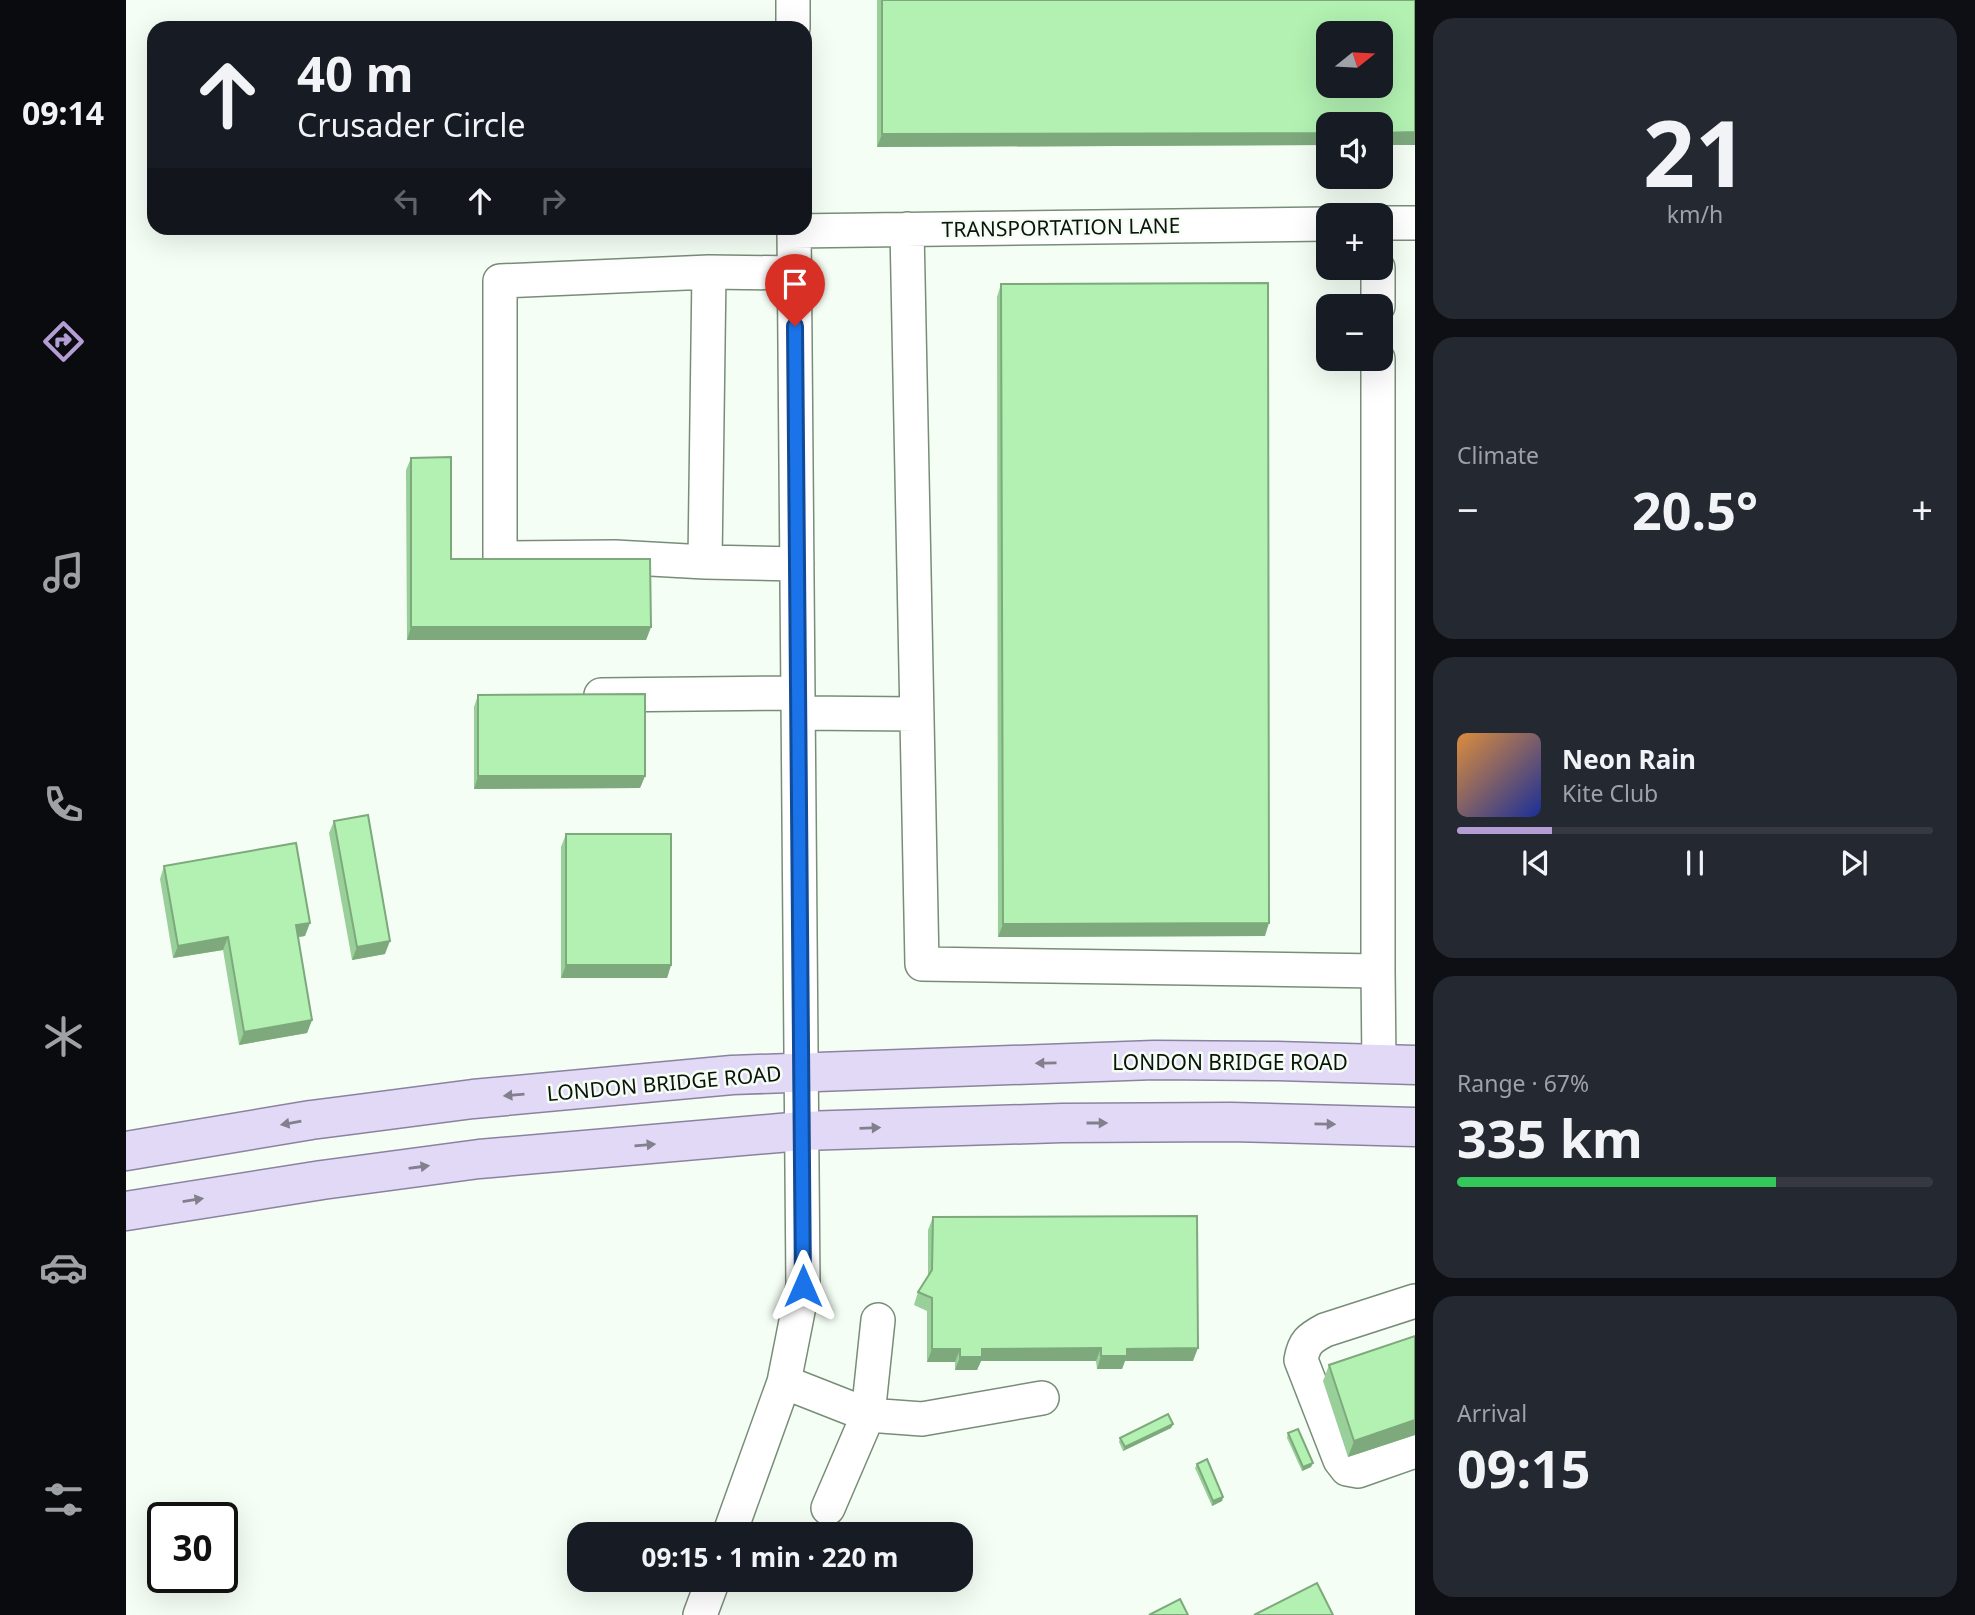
<!DOCTYPE html>
<meta charset="utf-8">
<style>
:root{--surface:#171b24;--page:#242831;--text:#f1f3f6;--muted:#9ea1a6;--line:#363941;--accent:#b39dd4}
body{margin:0;font-family:"Noto Sans",sans-serif;background:var(--page);color:var(--text);height:100vh;display:flex;flex-direction:column;font-size:26px;white-space:nowrap}
*{box-sizing:border-box;margin:0}
p{font-size:23px;color:var(--muted)}
.icon{flex:none;width:38px;height:38px;fill:none;stroke:currentColor;stroke-width:2;stroke-linecap:round;stroke-linejoin:round}
.map{position:relative;flex:1;overflow:hidden}
.side{display:flex;flex-direction:column;gap:18px;padding:18px;background:#0d0f14;width:560px}
.side>*{flex:none}
.hud{position:absolute;left:21px;top:21px;width:665px;height:214px;border-radius:21px;box-shadow:0 7px 28px #0002;background:#171b24;color:var(--text);overflow:hidden}
.needle{width:46px;rotate:72deg}
.buttons{position:absolute;left:1190px;top:21px;display:grid;gap:14px}
.buttons a{display:grid;place-items:center;width:77px;height:77px;border-radius:14px;background:var(--surface);box-shadow:0 7px 28px #0002;font-size:35px}
.speed{position:absolute;left:21px;top:1502px;display:flex;gap:14px;font-size:35px;font-weight:700;text-align:center}
.speed>*{display:grid;place-content:center;width:91px;height:91px;border-radius:50%;background:var(--surface);box-shadow:0 7px 28px #0002;line-height:1}
.speed .limit{border:4px solid #111;border-radius:10px;background:#fff;color:#111}
.pin{position:absolute;display:grid;place-items:center;width:60px;height:60px;color:#fff;margin:-72px -30px;border-radius:50% 50% 50% 0;rotate:-45deg;box-shadow:0 0 7px #0007}
.pin .icon{rotate:45deg}
.me{position:absolute;width:77px;margin:-38px;rotate:0deg;stroke-linejoin:round;filter:drop-shadow(0 0 5px #0008)}
.turn{display:flex;align-items:center;gap:24px;height:147px;padding:0 35px;font-size:32px}
.turn .icon{width:91px;height:91px;stroke-width:2.5}
.turn b{display:block;font-size:49px;line-height:60px}
.lanes{display:flex;align-items:center;height:66px;padding:0 35px;background:#0003;justify-content:center;gap:35px;direction:ltr}
.lanes .off{opacity:.35}
.big{font-size:52px;font-weight:700;line-height:1.1}
.side .tile{flex:1;display:flex;flex-direction:column;justify-content:center;gap:10px;min-width:0;padding:0 24px;border-radius:21px;background:var(--page)}
.side .dial{align-items:center;gap:0}
.dial b{font-size:91px;line-height:1}
.song{display:flex;align-items:center;gap:21px}
.cover{width:84px;height:84px;border-radius:10px;background:linear-gradient(135deg,hsl(30 70% 55%),hsl(230 70% 35%))}
.played{height:7px;border-radius:4px;background:linear-gradient(90deg,var(--accent) 20%,var(--line) 20%)}
.keys{display:flex;justify-content:space-around;direction:ltr}
.heat{display:flex;justify-content:space-between;align-items:center;font-size:38px;direction:ltr}
.charge{height:10px;border-radius:5px;background:linear-gradient(90deg,#34c759 67%,var(--line) 0)}
.trip{position:absolute;left:441px;top:1522px;width:406px;height:70px;border-radius:21px;background:var(--surface);box-shadow:0 7px 28px #0002;font-weight:700;line-height:70px;text-align:center}
main{display:flex;flex:1;min-height:0}
.menu{display:flex;flex-direction:column;width:126px;justify-content:space-around;align-items:center;background:#090b0e;color:var(--muted)}
.menu .icon{width:49px;height:49px}
.menu .on{color:var(--accent)}
.menu b{font-size:32px;color:var(--text)}
.map>svg:first-child{display:block}
.lines{fill:none;stroke-linecap:round;stroke-linejoin:round}
.minor-casing{stroke:#788d78;stroke-width:36}
.major-casing{stroke:#8a83a0;stroke-width:41}
.minor{stroke:#fff;stroke-width:33}
.major{stroke:#e2d9f6;stroke-width:38}
.wall{fill:#99cf99}
.shaded-wall{fill:#7da97d}
.building{fill:#b2f1b2;stroke:#7da97d;stroke-width:2;fill-rule:evenodd}
.oneway{fill:#81808c}
.route-casing{stroke:#114b97;stroke-width:18}
.route{stroke:#1a73e8;stroke-width:12}
.labels{text-anchor:middle;dominant-baseline:central;stroke-width:5;stroke-linejoin:round;paint-order:stroke}
.street-label{font-size:21px;fill:#0b130b;stroke:#f5fef4}
</style>
<main>
<nav class="menu">
<b>09:14</b>
<svg class="icon on" aria-label="directions" viewBox="0 0 24 24"><path d="M12 3l9 9-9 9-9-9zM9 14v-3h6M13 9l2 2-2 2"/></svg>
<svg class="icon" aria-label="music" viewBox="0 0 24 24"><path d="M9 18V5l10-2v13"/><circle cx="6" cy="18" r="3"/><circle cx="16" cy="16" r="3"/></svg>
<svg class="icon" aria-label="phone" viewBox="0 0 24 24"><path d="M5 4h4l2 5-3 2q2 4 5 5l2-3 5 2v4C11 20 4 13 5 4z"/></svg>
<svg class="icon" aria-label="climate" viewBox="0 0 24 24"><path d="M12 3v18M4 7l16 10M4 17L20 7"/></svg>
<svg class="icon" aria-label="car" viewBox="0 0 24 24"><path d="M5 17H2v-5l4-1 3-4h7l3 4 3 1v5h-3M9 17h6M6 11h13"/><circle cx="7" cy="17" r="2"/><circle cx="17" cy="17" r="2"/></svg>
<svg class="icon" aria-label="filters" viewBox="0 0 24 24"><path d="M4 7h16M4 17h16"/><circle cx="9" cy="7" r="2"/><circle cx="15" cy="17" r="2"/></svg>
</nav>
<div class="map">
<svg width="1289" height="1615" viewBox="0 0 1289 1615">
<rect width="100%" height="100%" fill="#f5fef4"/>
<g class="lines">
<defs>
<path id="minor" d="M 667,0 L 667,28
M 1255,223 L 1289,223
M 781,229 L 796,964 L 1252,971 L 1252,359
M 668,231 L 1202,224
M 669,273 L 583,272 L 579,562 L 671,564
M 1252,306 L 1252,268
M 579,562 L 489,557 L 374,558 L 374,281 L 583,272
M 475,695 L 672,693
M 673,713 L 791,714
M 1252,971 L 1253,1064
M 1289,1301 L 1199,1330 C 1184,1338 1178,1342 1175,1360 L 1214,1460 L 1221,1469 L 1232,1471 L 1289,1451
M 658,1382 L 742,1415 L 752,1320
M 702,1508 L 742,1415 L 796,1419 L 916,1398
M 603,1535 L 658,1382 L 677,1286 L 668,228
M 574,1615 L 587,1580"/>
<path id="major" d="M 0,1151 L 185,1120 L 232,1114 L 347,1099 L 606,1075 L 1028,1060 L 1151,1061 L 1289,1065
M 0,1211 L 196,1180 L 353,1159 L 676,1131 L 936,1123 L 1105,1122 L 1289,1127"/>
</defs>
<use href="#minor" class="minor-casing"/>
<use href="#major" class="major-casing"/>
<use href="#minor" class="minor"/>
<use href="#major" class="major"/>
</g>
<path class="wall" d="M 751,0 L 1289,0 L 1289,145 L 1255,145 L 1202,124 L 1202,145 L 751,147 Z
M 875,284 L 1139,936 L 872,937 L 871,297 Z
M 285,458 L 325,559 L 525,627 L 520,640 L 281,640 L 280,470 Z
M 352,695 L 519,776 L 514,788 L 348,789 L 348,707 Z
M 208,821 L 259,954 L 226,960 L 203,833 Z
M 440,834 L 545,965 L 541,978 L 435,978 L 435,847 Z
M 38,866 L 179,936 L 172,937 L 186,1020 L 181,1033 L 113,1045 L 97,950 L 47,958 L 34,879 Z
M 807,1217 L 1067,1361 L 999,1361 L 996,1369 L 971,1369 L 970,1361 L 855,1361 L 851,1370 L 829,1370 L 829,1362 L 801,1362 L 801,1311 L 788,1305 L 792,1292 L 802,1277 L 802,1230 Z
M 1289,1336 L 1289,1435 L 1222,1457 L 1197,1381 L 1203,1365 Z
M 1047,1424 L 1045,1428 L 997,1451 L 993,1442 L 994,1438 Z
M 1162,1433 L 1185,1467 L 1176,1471 L 1161,1438 Z
M 1071,1464 L 1097,1497 L 1096,1501 L 1086,1506 L 1069,1468 Z"/>
<path class="shaded-wall" d="M 1289,132 L 1289,145 L 1255,145 L 1255,133 Z
M 1202,133 L 1202,145 L 751,147 L 756,134 Z
M 285,627 L 525,627 L 520,640 L 281,640 Z
M 352,776 L 519,776 L 514,788 L 348,789 Z
M 184,923 L 179,936 L 165,938 L 170,925 Z
M 1143,923 L 1139,936 L 872,937 L 877,924 Z
M 102,937 L 97,950 L 47,958 L 52,946 Z
M 264,941 L 259,954 L 226,960 L 231,947 Z
M 440,965 L 545,965 L 541,978 L 435,978 Z
M 186,1020 L 181,1033 L 113,1045 L 118,1032 Z
M 975,1348 L 970,1361 L 855,1361 L 851,1370 L 829,1370 L 834,1357 L 856,1349 Z
M 1072,1348 L 1067,1361 L 999,1361 L 996,1369 L 971,1369 L 975,1356 L 1001,1349 Z
M 806,1349 L 834,1349 L 829,1362 L 801,1362 Z
M 1289,1420 L 1289,1435 L 1222,1457 L 1228,1441 Z
M 1047,1424 L 1045,1428 L 997,1451 L 999,1447 Z
M 1187,1463 L 1185,1467 L 1176,1471 L 1177,1467 Z
M 1097,1497 L 1096,1501 L 1086,1506 L 1087,1501 Z"/>
<path class="building" d="M 756,0 L 1289,0 L 1289,132 L 1255,133 L 1255,124 L 1202,124 L 1202,133 L 756,134 ZM 1202,33 L 1255,33 L 1255,86 L 1202,86 Z
M 1142,283 L 1143,923 L 877,924 L 875,284 Z
M 325,457 L 325,559 L 524,559 L 525,627 L 285,627 L 285,458 Z
M 519,694 L 519,776 L 352,776 L 352,695 Z
M 242,815 L 264,941 L 231,947 L 208,821 Z
M 440,834 L 545,834 L 545,965 L 440,965 Z
M 170,843 L 184,923 L 170,925 L 186,1020 L 118,1032 L 102,937 L 52,946 L 38,866 Z
M 1071,1216 L 1072,1348 L 1001,1349 L 1001,1356 L 975,1356 L 975,1348 L 856,1349 L 856,1357 L 834,1357 L 834,1349 L 806,1349 L 806,1298 L 792,1292 L 806,1270 L 807,1217 Z
M 1289,1336 L 1289,1420 L 1228,1441 L 1203,1365 Z
M 1042,1414 L 1047,1424 L 999,1447 L 994,1438 Z
M 1172,1429 L 1187,1463 L 1177,1467 L 1162,1433 Z
M 1081,1459 L 1097,1497 L 1087,1501 L 1071,1464 Z
M 1191,1583 L 1207,1615 L 1128,1615 Z
M 1054,1599 L 1062,1615 L 1023,1615 Z"/>
<defs><path id="oneway-solid" d="M-6-.8H1V-3.2L6.5 0L1 3.2V.8H-6Z" transform="scale(1.75)"/></defs>
<g class="oneway">
<use href="#oneway-solid" transform="translate(920 1063) rotate(179)"/>
<use href="#oneway-solid" transform="translate(388 1095) rotate(175)"/>
<use href="#oneway-solid" transform="translate(165 1123) rotate(170)"/>
<use href="#oneway-solid" transform="translate(971 1123)"/>
<use href="#oneway-solid" transform="translate(1199 1124) rotate(1)"/>
<use href="#oneway-solid" transform="translate(744 1128) rotate(-2)"/>
<use href="#oneway-solid" transform="translate(519 1145) rotate(-5)"/>
<use href="#oneway-solid" transform="translate(293 1167) rotate(-8)"/>
<use href="#oneway-solid" transform="translate(67 1200) rotate(-9)"/>
</g>
<g class="lines">
<defs>
<path id="route" d="M 669,326 L 677,1286"/>
</defs>
<use href="#route" class="route-casing"/>
<use href="#route" class="route"/>
</g>
<g class="labels">
<g class="street-label">
<text transform="translate(935 227) rotate(-1)">TRANSPORTATION LANE</text>
<text x="1104" y="1062">LONDON BRIDGE ROAD</text>
<text transform="translate(538 1083) rotate(-5)">LONDON BRIDGE ROAD</text>
</g>
</g>
</svg>
<div class="buttons">
<a><svg class="needle" viewBox="-14 -14 28 28"><path d="M0-13l5 13h-10z" fill="#e53935"/><path d="M0 13l5-13h-10z" fill="#9ea1a6"/></svg></a>
<a><svg class="icon" aria-label="sound" viewBox="0 0 24 24"><path d="M4 9h4l5-4v14l-5-4H4zM17 9q2 3 0 6"/></svg></a>
<a>+</a>
<a>−</a>
</div>
<div class="speed"><div class="limit">30</div></div>
<div class="pin" style="left:669px;top:326px;background:#d93025"><svg class="icon" aria-label="arrive" viewBox="0 0 24 24"><path d="M6 21V4h12l-3 4 3 4H6"/></svg></div>
<svg class="me" style="left:677px;top:1286px" viewBox="-20 -20 40 40"><path d="M0-17L14 15 0 8-14 15z" fill="#1a73e8" stroke="#fff" stroke-width="4"/></svg>
<div class="trip">09:15 · 1 min · 220 m</div>
<div class="hud">
<div class="turn"><svg class="icon" aria-label="ahead" viewBox="0 0 24 24"><path d="M12 20V5M6 11l6-6 6 6"/></svg><div><b>40 m</b>Crusader Circle</div></div>
<div class="lanes"><svg class="icon off" aria-label="left" viewBox="0 0 24 24"><path d="M17 20v-9H6M10 6l-5 5 5 5"/></svg><svg class="icon" aria-label="ahead" viewBox="0 0 24 24"><path d="M12 20V5M6 11l6-6 6 6"/></svg><svg class="icon off" aria-label="right" viewBox="0 0 24 24"><path d="M7 20v-9h11M14 6l5 5-5 5"/></svg></div>
</div>
</div>
<section class="side">
<div class="tile dial"><b>21</b><p>km/h</p></div>
<div class="tile"><p>Climate</p>
<div class="heat"><a>−</a><b class="big">20.5°</b><a>+</a></div>
</div>
<div class="tile">
<div class="song"><i class="cover"></i><div><b>Neon Rain</b><p>Kite Club</p></div></div>
<div class="played"></div>
<div class="keys"><svg class="icon" aria-label="previous" viewBox="0 0 24 24"><path d="M18 5L8 12l10 7zM5 5v14"/></svg><svg class="icon" aria-label="pause" viewBox="0 0 24 24"><path d="M8 5v14M16 5v14"/></svg><svg class="icon" aria-label="next" viewBox="0 0 24 24"><path d="M6 5l10 7-10 7zM19 5v14"/></svg></div>
</div>
<div class="tile"><p>Range · 67%</p><b class="big">335 km</b><div class="charge"></div></div>
<div class="tile"><p>Arrival</p><b class="big">09:15</b></div>
</section>
</main>
